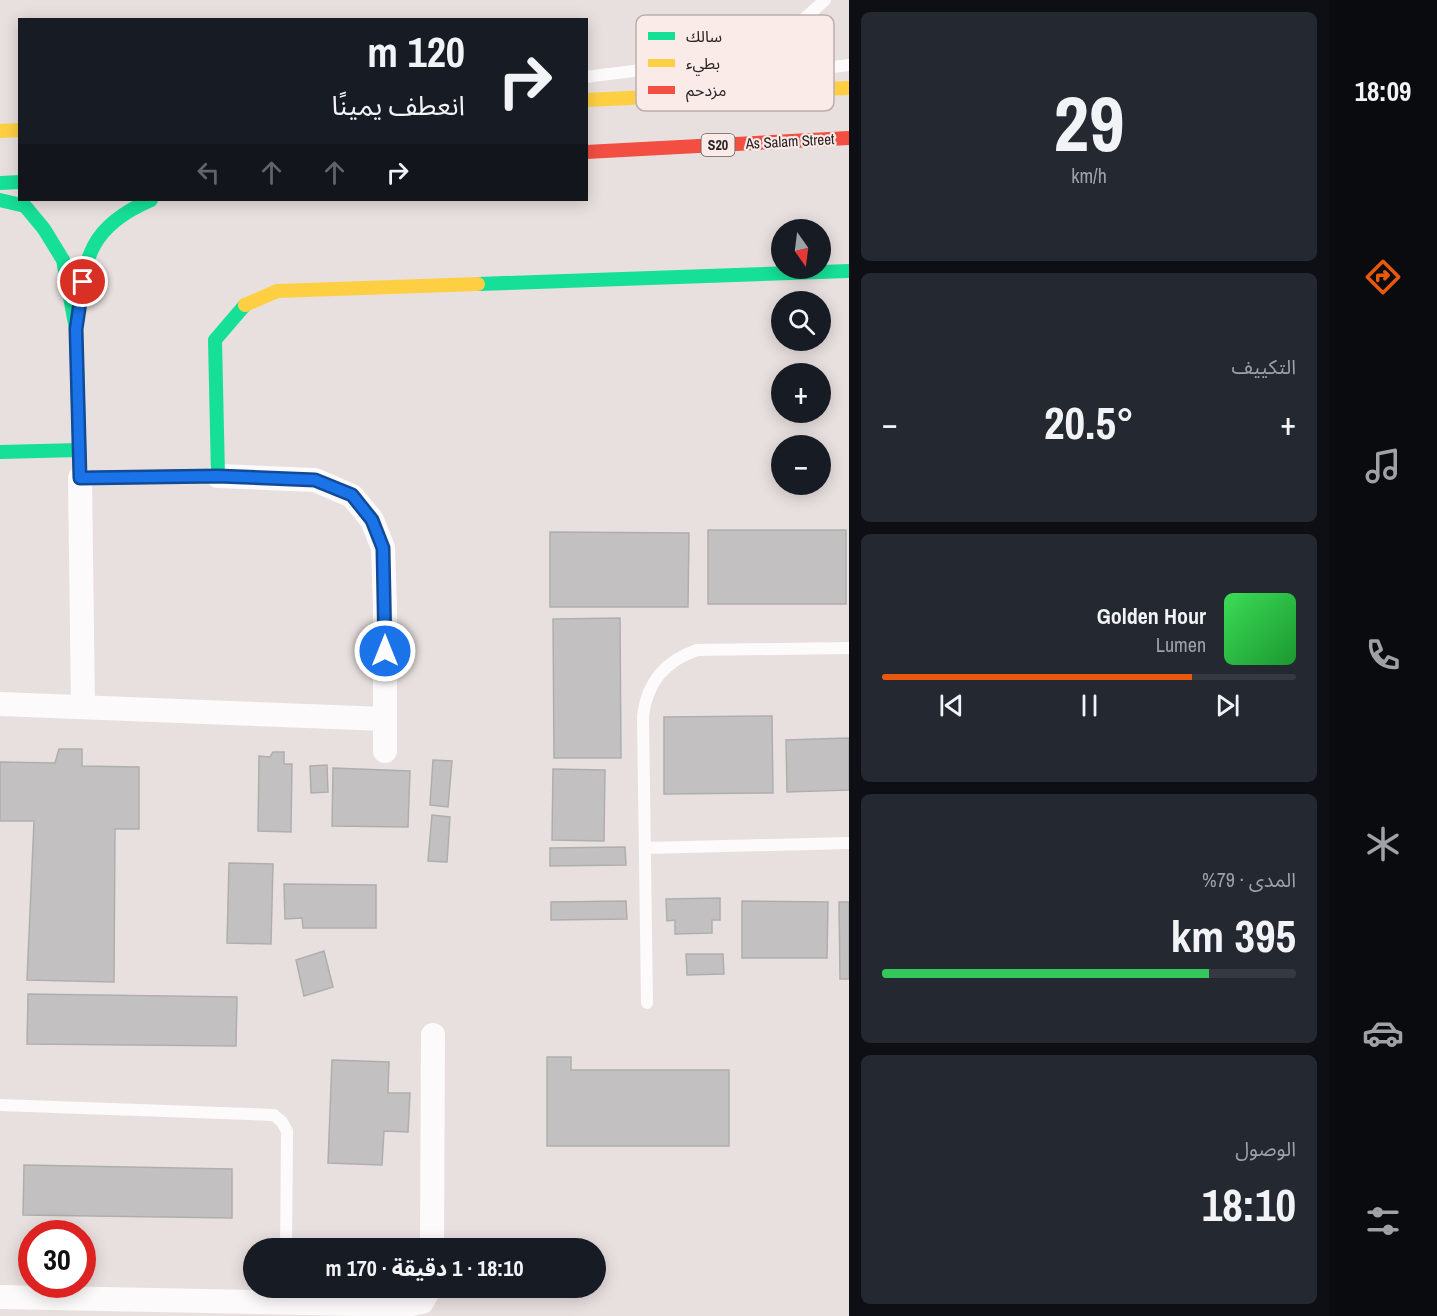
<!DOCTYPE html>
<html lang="ar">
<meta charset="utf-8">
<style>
:root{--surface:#171b24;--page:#242831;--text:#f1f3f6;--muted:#9ea1a6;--line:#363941;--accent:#ea580c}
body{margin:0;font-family:"Archivo Narrow","Noto Sans Arabic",sans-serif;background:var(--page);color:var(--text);direction:rtl;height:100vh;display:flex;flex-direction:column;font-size:22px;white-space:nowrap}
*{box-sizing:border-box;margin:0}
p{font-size:20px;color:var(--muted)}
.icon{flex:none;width:33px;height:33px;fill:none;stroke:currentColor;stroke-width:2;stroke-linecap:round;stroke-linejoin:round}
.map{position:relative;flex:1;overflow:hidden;direction:ltr}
.side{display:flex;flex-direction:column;gap:12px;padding:12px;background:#0d0f14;width:480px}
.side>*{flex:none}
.guide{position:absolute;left:18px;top:18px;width:570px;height:183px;border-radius:0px;box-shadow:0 3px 15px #0003;direction:rtl;background:#171b24;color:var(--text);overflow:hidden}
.needle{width:39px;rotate:166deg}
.controls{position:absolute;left:771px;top:219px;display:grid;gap:12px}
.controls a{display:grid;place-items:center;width:60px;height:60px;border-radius:50%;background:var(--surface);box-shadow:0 3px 15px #0003;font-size:30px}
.speed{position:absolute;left:18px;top:1220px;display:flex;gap:12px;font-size:30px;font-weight:700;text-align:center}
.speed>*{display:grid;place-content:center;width:78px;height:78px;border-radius:50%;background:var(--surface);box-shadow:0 3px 15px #0003;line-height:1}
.speed .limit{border:9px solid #d22;background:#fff;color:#111}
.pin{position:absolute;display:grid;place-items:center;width:51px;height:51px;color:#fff;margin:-26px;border:3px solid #fff;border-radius:50%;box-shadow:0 2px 6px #0007}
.me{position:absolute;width:66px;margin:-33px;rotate:0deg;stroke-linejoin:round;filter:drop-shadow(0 0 4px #0008)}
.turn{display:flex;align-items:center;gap:21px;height:126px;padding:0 24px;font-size:27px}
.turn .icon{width:78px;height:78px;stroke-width:2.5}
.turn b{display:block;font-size:42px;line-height:51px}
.lanes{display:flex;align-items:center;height:57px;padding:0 24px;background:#0003;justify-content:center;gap:30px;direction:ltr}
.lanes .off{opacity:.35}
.big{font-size:45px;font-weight:700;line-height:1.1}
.side .widget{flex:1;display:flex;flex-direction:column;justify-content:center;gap:9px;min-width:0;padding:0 21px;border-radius:9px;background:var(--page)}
.side .dial{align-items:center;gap:0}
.dial b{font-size:78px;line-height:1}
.song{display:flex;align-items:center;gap:18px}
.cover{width:72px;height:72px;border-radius:9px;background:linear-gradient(135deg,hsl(130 70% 55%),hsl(130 70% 35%))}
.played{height:6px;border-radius:3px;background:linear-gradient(90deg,var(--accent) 75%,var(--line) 75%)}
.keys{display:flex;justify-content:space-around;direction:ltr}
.heat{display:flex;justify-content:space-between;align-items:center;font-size:33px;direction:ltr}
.charge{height:9px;border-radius:4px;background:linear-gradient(90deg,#34c759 79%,var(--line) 0)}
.trip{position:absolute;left:243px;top:1238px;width:363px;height:60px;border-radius:30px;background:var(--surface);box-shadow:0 3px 15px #0003;font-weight:700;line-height:60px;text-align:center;direction:rtl}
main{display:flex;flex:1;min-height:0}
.tabs{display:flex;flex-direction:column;width:108px;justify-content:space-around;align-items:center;background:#090b0e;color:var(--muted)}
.tabs .icon{width:42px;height:42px}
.tabs .on{color:var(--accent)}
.tabs b{font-size:27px;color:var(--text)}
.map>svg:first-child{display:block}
.building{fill:#c2c0c1;stroke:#afaeaf;stroke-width:1.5}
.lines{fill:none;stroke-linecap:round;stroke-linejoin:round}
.lane{stroke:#fcfafa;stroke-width:12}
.street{stroke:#fcfafa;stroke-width:24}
.fast{stroke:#16e098;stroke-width:14}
.slow{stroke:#ffcf43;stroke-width:14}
.jam{stroke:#f24e42;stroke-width:14}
.route-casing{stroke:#114b97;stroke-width:15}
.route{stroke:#1a73e8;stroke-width:10}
.labels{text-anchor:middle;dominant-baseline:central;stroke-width:4.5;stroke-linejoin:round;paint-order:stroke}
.shield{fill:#faeae8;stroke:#685f5e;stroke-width:1.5}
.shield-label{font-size:14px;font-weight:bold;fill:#292323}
.street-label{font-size:15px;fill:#292323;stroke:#faeae8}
.key{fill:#faeae8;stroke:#bbaead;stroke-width:1.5}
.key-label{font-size:16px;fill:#292323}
</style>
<main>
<nav class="tabs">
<b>18:09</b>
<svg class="icon on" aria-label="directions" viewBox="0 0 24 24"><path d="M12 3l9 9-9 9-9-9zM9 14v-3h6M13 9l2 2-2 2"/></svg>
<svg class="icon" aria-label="music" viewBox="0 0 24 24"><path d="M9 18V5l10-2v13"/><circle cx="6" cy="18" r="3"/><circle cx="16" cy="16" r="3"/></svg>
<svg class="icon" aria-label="phone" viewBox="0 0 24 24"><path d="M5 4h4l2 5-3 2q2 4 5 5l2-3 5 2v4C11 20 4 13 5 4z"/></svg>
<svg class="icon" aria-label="climate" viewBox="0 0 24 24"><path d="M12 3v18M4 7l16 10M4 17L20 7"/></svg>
<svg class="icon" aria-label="car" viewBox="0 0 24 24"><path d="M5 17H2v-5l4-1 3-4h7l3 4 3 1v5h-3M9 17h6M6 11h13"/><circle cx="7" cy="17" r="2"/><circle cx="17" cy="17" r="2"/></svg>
<svg class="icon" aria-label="filters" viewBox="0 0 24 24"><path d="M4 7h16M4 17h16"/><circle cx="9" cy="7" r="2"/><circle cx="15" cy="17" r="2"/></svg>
</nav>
<section class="side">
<div class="widget dial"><b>29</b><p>km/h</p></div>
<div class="widget"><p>التكييف</p>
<div class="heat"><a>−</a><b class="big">20.5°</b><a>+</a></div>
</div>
<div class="widget">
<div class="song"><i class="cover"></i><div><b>Golden Hour</b><p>Lumen</p></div></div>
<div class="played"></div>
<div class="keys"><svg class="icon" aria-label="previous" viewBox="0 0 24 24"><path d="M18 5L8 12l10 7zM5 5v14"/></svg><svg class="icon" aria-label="pause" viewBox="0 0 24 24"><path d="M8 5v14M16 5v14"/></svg><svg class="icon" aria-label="next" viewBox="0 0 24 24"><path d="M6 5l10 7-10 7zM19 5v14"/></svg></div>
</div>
<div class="widget"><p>المدى · 79%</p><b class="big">395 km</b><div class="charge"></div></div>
<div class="widget"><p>الوصول</p><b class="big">18:10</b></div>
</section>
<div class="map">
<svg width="849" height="1316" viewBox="0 0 849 1316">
<rect width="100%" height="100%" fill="#e8e0df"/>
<path class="building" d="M 708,530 L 846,530 L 846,604 L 708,604 Z
M 550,532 L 689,533 L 688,607 L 550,607 Z
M 620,618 L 621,758 L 554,758 L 553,619 Z
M 772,716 L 773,793 L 664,794 L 664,717 Z
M 849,738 L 849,790 L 787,792 L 786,740 Z
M 59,749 L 82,749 L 82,766 L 139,767 L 139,829 L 115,829 L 114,982 L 27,980 L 34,821 L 0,821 L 0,762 L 55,763 Z
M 273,752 L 284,752 L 284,764 L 292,764 L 291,832 L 258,831 L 259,756 L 270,757 Z
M 433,760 L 452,761 L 448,807 L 430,805 Z
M 327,765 L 328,792 L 311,793 L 310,766 Z
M 333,768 L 410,771 L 408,827 L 332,826 Z
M 553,769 L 605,770 L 604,841 L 552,840 Z
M 432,815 L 450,817 L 447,862 L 428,861 Z
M 625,847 L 626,865 L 550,866 L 550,848 Z
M 229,863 L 273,864 L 271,944 L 227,943 Z
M 284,884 L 376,885 L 376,928 L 303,928 L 302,918 L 285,919 Z
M 720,898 L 720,920 L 712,920 L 712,933 L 675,934 L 675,920 L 667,921 L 666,899 Z
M 626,901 L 627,919 L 551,920 L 551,902 Z
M 742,901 L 828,902 L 827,958 L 742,958 Z
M 839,902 L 849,902 L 849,979 L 840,979 Z
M 324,951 L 333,987 L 304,996 L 296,960 Z
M 686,954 L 723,954 L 724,974 L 687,975 Z
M 28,994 L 237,997 L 236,1046 L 27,1044 Z
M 547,1057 L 571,1057 L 571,1070 L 729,1070 L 729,1146 L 547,1146 Z
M 332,1060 L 389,1062 L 388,1093 L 410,1093 L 408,1132 L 384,1131 L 382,1165 L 328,1163 Z
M 24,1165 L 232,1169 L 232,1218 L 23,1215 Z"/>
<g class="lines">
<path class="lane" d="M 586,77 C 656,67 732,65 793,27 C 804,20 815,9 825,0
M 746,78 L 849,65
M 645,848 L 849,843
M 647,1003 L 643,716 C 647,682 665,661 697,650 L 849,648
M 0,1105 L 274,1115 L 282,1122 L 287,1131 L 286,1248"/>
<path class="street" d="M 218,476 L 315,480 L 352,496 L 372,520 L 383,548 L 385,606 L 385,751
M 80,478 L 83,707
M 0,704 L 385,719
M 432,1248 L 433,1035
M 0,1297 L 407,1305 L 422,1302 L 430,1287"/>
<path class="fast" d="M 0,183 L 20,182
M 0,200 L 25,206 L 44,229 L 63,260 L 76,329 C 85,264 83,229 151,200
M 478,284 L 849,271
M 76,329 L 80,478 L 218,476 L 215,340 L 245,305
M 0,452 L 79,450"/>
<path class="slow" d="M 586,100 L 849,88
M 0,131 L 20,130
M 245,305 L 277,291 L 478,284"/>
<path class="jam" d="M 586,152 L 849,138"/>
</g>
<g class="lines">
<defs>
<path id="route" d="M 83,282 L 76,329 L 80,478 L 218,476 L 315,480 L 352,495 L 372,520 L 383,548 L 385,651"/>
</defs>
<use href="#route" class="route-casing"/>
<use href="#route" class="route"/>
</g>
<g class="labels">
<rect class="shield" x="701.5" y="134" width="33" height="22" rx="4.5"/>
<g class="shield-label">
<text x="718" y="145">S20</text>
</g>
<g class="street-label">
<text transform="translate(790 141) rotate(-3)">As Salam Street</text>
</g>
</g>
<rect x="636" y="15" width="198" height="96" rx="9" class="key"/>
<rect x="648" y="32" width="27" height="8" fill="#16e098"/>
<rect x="648" y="59" width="27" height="8" fill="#ffcf43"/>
<rect x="648" y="86" width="27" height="8" fill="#f24e42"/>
<g class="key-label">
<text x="686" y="42">سالك</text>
<text x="686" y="69">بطيء</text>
<text x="686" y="96">مزدحم</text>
</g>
</svg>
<div class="controls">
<a><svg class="needle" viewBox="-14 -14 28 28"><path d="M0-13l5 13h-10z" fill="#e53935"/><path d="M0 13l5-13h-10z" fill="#9ea1a6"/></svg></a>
<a><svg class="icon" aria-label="search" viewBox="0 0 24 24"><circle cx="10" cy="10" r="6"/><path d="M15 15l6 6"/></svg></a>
<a>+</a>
<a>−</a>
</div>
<div class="speed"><div class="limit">30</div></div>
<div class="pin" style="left:83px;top:282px;background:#d93025"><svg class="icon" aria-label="arrive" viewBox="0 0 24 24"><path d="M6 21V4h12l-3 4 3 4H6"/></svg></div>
<svg class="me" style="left:385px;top:651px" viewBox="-20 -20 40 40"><circle r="17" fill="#1a73e8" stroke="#fff" stroke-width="3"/><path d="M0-11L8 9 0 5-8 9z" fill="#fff"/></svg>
<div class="trip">18:10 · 1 دقيقة · 170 m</div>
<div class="guide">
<div class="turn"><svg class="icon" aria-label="right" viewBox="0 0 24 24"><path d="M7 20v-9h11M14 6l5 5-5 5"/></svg><div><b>120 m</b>انعطف يمينًا</div></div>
<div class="lanes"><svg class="icon off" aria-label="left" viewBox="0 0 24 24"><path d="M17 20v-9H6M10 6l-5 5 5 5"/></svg><svg class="icon off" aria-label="ahead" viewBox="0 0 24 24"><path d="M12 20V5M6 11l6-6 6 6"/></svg><svg class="icon off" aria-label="ahead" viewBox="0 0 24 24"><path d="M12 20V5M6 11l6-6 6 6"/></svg><svg class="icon" aria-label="right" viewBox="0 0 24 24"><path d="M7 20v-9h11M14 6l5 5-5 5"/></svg></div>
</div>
</div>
</main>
